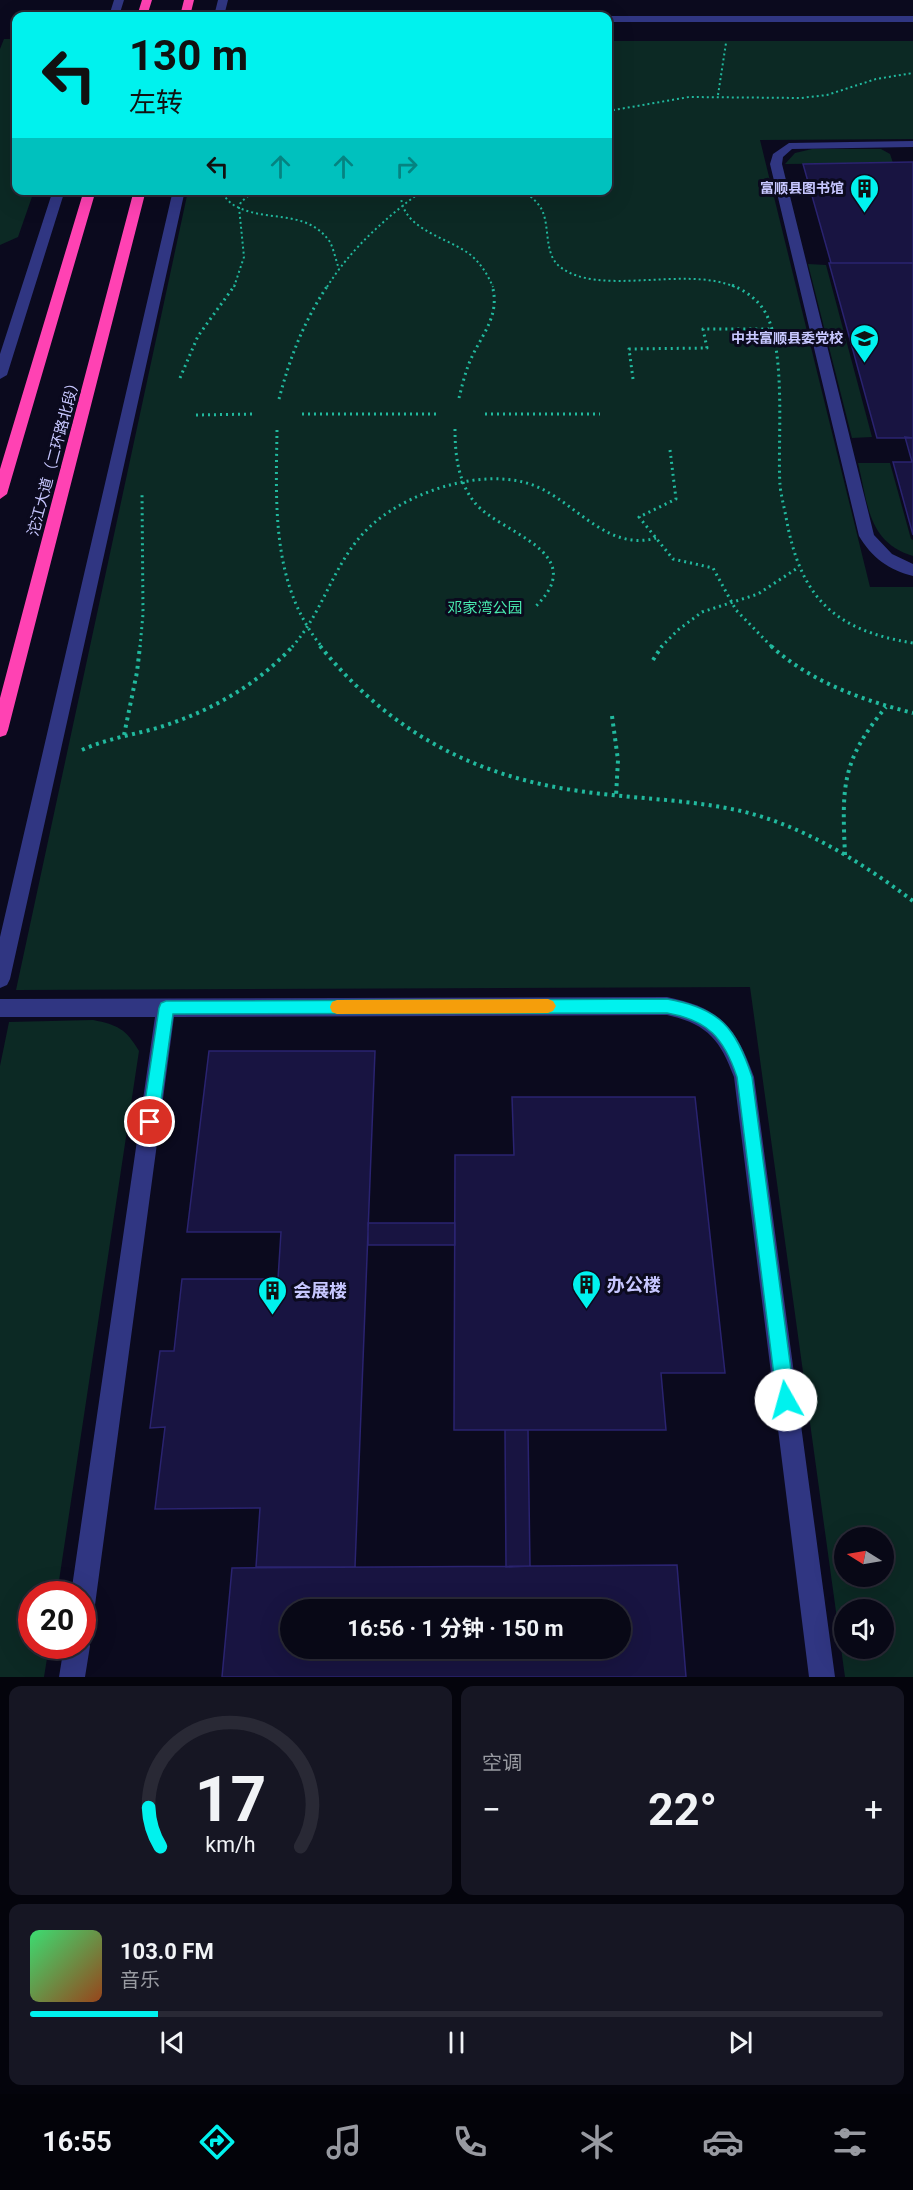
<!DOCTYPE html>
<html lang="zh">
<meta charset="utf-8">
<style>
:root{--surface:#080816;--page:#161623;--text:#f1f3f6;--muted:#989aa1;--line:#292935;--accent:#00f2ee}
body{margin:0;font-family:Roboto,"Noto Sans SC",sans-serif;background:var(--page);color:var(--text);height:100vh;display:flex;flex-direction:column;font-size:22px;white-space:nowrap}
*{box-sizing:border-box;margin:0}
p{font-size:20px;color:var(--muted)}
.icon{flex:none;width:33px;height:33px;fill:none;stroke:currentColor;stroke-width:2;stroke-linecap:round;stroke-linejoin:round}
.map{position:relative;height:1677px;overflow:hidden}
.sheet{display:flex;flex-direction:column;gap:9px;padding:9px;background:#04040c;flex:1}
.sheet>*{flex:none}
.banner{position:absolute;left:12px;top:12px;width:600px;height:183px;border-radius:12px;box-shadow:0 6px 24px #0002,0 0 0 2px var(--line);background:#00f2ee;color:#111;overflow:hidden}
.needle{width:39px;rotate:281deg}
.tools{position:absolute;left:834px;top:1527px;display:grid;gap:12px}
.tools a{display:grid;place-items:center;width:60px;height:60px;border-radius:50%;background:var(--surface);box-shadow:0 6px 24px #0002,0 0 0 2px var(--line);font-size:30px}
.speed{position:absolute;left:18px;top:1581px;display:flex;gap:12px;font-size:30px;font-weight:700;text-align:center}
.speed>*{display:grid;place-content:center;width:78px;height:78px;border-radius:50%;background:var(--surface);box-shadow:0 6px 24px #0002,0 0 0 2px var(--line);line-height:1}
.speed .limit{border:9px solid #d22;background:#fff;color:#111}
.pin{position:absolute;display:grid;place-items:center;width:51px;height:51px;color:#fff;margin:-26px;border:3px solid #fff;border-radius:50%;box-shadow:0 2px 6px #0007}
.me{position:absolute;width:66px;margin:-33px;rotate:353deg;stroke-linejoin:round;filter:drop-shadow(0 0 4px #0008)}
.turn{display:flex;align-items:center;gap:21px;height:126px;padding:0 18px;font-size:27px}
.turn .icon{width:78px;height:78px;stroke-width:2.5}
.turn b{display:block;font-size:42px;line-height:51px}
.lanes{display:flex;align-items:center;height:57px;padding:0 18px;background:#0003;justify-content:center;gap:30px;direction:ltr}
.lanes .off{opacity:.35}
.big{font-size:45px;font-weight:700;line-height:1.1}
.sheet .card{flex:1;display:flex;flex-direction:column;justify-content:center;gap:9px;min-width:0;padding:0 21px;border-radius:12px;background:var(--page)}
.sheet .dial{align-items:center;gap:0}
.dial svg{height:156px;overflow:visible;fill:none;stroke:var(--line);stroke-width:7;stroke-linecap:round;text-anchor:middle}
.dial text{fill:var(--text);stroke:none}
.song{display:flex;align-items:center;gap:18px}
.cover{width:72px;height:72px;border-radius:9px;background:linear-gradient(135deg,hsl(140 70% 55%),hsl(20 70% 35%))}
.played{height:6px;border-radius:3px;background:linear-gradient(90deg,var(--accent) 15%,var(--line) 15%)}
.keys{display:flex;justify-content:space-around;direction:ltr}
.heat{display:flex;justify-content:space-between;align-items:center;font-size:33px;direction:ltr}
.sheet .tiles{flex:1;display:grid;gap:9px;grid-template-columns:1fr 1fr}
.card:last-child{grid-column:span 2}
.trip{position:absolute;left:280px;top:1599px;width:351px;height:60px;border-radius:30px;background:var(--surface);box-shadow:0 6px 24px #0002,0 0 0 2px var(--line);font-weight:700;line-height:60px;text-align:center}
.dock{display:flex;height:96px;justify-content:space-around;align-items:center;background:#030309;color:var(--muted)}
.dock .icon{width:42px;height:42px}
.dock .selected{color:var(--accent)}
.dock b{font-size:27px;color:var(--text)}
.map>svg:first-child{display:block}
.green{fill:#0c2924;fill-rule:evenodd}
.building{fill:#181441;stroke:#2a2370;stroke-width:1.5;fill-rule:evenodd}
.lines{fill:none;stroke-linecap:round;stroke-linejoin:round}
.path-far2{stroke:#21b99e;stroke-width:2;stroke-dasharray:2 3;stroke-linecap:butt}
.path-far1{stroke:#21b99e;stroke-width:3;stroke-dasharray:2 4;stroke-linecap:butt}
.path{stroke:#21b99e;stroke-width:4;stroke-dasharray:3 4.5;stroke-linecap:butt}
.minor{fill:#303682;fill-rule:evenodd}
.highway{fill:#ff42b3;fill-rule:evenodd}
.route{fill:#00f2ee;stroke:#009d9b;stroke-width:1.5}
.slow{fill:#f59e0b}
.labels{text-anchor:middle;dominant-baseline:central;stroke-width:6;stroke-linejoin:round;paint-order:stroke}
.far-poi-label{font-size:14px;font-weight:bold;fill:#c7c7ff;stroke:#0b0a1e;text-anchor:end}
.street-label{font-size:15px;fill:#c7c7ff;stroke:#0b0a1e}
.park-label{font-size:15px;fill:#48eaaf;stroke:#0b0a1e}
.near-poi-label{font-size:18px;font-weight:bold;fill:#c7c7ff;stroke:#0b0a1e;text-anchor:start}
</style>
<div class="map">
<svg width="913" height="1677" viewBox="0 0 913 1677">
<rect width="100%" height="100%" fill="#0b0a1e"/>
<path class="green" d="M 4,39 L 16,39 L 16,190 L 34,191 L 18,237 L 0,245 L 0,49 Z
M 608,41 L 913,41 L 913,139 L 760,140 L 870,587 L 913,587 L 913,1677 L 845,1677 L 750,987 L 16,990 L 188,191 L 608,190 ZM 844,1538 L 884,1538 L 884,1576 L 844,1576 ZM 844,1610 L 884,1610 L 884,1648 L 844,1648 Z
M 812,149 L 881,149 L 890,154 L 893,163 L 785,164 L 795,153 Z
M 808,264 L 826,265 L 872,437 L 852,438 Z
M 858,463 L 890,463 L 911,539 L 913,540 L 913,556 C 867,542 868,503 858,463 Z
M 93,1020 C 118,1025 126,1029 139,1051 L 57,1594 L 32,1594 L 32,1646 L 49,1646 L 44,1677 L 0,1677 L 0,1066 L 9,1022 Z"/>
<path class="building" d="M 912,162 L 913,162 L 913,263 L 831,263 L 803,164 Z
M 829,263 L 913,263 L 913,438 L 877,438 Z
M 905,437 L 913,438 L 913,462 L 912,462 Z
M 893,462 L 913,462 L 913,535 Z
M 209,1051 L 375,1051 L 355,1567 L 256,1567 L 260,1508 L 155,1509 L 165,1427 L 150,1428 L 160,1351 L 174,1351 L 182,1279 L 278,1279 L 281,1232 L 187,1232 Z
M 512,1097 L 695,1097 L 725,1373 L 661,1373 L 666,1430 L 454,1430 L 455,1155 L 514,1155 Z
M 368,1223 L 455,1223 L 455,1245 L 368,1245 Z
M 505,1430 L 528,1430 L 530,1566 L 506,1567 Z
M 677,1565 L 686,1677 L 222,1677 L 232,1568 ZM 291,1610 L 621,1610 L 621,1648 L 291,1648 Z"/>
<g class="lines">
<path class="path-far2" d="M 718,95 L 726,43
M 608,111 L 689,97 L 801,98 L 827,95 L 876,79 L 913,73
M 219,190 C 223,194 227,200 232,204 C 263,224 306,207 330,242 C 334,250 336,261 339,269
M 401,190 C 398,228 442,235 468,253 C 479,261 487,273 493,287
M 523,190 C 530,196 538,202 542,210 C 550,227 544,253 559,266 C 597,298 686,265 735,287
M 234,287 L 244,257 L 239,207 L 241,202 L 255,190
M 327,287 C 351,248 387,217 423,190"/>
<path class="path-far1" d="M 732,285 C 743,290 753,296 761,306 C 788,339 777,442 780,485 C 781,496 784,506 786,517 C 800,596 832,630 913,643
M 180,378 L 198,336 L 235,285
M 633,379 L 629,349 L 707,348 L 703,329 L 770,329
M 459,398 C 462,386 465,373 470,361 C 481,335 501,316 492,285
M 279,399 C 290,357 304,321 328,285
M 302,414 L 437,414
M 485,414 L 600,414
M 196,415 L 255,414
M 455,429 C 455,455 458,482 475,503 C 501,534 593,552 534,608
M 277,430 C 276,505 271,585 322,647
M 670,450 L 676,499 L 639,517 L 673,559 L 713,568 L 736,610 L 772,647
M 140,647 L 143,614 L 142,492
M 292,647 C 326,609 334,557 374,523 C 414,489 494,463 544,490 C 580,509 611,551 656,538
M 661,647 L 678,630 L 702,612 L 758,594 L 799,567"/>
<path class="path" d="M 320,646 C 388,730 472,776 579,791 C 633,799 688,799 741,811 C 804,826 861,862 913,901
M 771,646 C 811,682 862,700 913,713
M 653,660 L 662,646
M 612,716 L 618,760 L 616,796
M 124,735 L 137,672 L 140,646
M 82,750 C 106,739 132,735 157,728 C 209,712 256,686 293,646
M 845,855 C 842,787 841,761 886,707"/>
<path class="minor" d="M 114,0 L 124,0 L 119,16 L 109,16 Z
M 218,0 L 228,0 L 224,16 L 214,16 Z
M 606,16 L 913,16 L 913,22 L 608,22 Z
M 913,141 L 913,147 L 792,149 L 783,157 L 782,164 L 874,535 L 892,554 L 913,564 L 913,576 C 889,570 872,558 859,536 L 770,164 L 773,154 L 789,143 Z
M 53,190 L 65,190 L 7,375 L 0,379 L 0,354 Z
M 173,190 L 185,190 L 10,979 L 7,985 L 0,988 L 0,937 Z
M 667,997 C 721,1008 736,1027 754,1077 L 835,1677 L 809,1677 L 734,1077 C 720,1039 707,1024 667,1015 L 174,1017 L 95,1605 L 91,1614 L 82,1617 L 82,1594 L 71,1594 L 155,1017 L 0,1017 L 0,999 Z
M 82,1636 L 86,1637 L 90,1646 L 85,1677 L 59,1677 L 64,1646 L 82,1646 Z"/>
<path class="highway" d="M 142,0 L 152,0 L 147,16 L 137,16 Z
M 184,0 L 194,0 L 190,16 L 180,16 Z
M 84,190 L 96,190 L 7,494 L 0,499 L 0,469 Z
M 134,190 L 146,190 L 8,730 L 6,735 L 0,737 L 0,698 Z"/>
</g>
<path class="route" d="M 667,999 C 720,1008 736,1028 752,1077 L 795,1400 L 793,1406 L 786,1409 L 780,1406 L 777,1400 L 737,1077 C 724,1038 708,1020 667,1013 L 173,1014 L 158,1122 L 156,1128 L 150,1130 L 145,1128 L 142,1122 L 159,1008 L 161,1003 L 166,1001 Z"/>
<path class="slow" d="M 548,999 L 553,1001 L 556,1006 L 553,1011 L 548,1013 L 337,1014 L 332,1012 L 330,1007 L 332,1002 L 337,1000 Z"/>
<defs>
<symbol id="building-pin" viewBox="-11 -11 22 30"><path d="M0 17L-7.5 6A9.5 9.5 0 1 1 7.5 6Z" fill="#00f2ee" stroke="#0b0a1e"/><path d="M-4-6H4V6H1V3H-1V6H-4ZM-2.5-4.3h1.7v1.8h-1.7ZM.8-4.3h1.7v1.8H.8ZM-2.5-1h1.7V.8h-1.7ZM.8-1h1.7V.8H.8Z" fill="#111"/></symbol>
<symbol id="school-pin" viewBox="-11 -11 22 30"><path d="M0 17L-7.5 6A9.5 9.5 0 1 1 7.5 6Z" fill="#00f2ee" stroke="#0b0a1e"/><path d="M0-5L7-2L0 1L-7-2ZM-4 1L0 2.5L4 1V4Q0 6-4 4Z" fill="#111"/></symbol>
</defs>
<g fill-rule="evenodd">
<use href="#building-pin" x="848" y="172" width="33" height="45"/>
<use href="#school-pin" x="848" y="322" width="33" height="45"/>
<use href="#building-pin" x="570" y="1268" width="33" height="45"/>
<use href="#building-pin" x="256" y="1274" width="33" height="45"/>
</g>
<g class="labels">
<g class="far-poi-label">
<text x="844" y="188">富顺县图书馆</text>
<text x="843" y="338">中共富顺县委党校</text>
</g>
<g class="street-label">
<text transform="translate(54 456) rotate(-75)">沱江大道（二环路北段）</text>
</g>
<g class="park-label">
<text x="485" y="608">邓家湾公园</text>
</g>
<g class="near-poi-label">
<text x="607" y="1284">办公楼</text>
<text x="293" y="1290">会展楼</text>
</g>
</g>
</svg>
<div class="tools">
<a><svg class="needle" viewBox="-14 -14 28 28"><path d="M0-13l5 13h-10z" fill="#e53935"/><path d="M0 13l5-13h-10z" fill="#989aa1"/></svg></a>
<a><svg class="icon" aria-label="sound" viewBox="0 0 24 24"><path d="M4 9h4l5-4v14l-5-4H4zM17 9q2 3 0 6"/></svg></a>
</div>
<div class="speed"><div class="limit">20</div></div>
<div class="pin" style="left:150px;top:1122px;background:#d93025"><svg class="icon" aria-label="arrive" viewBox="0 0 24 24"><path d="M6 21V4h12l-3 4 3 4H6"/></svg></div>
<svg class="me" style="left:786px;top:1400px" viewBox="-20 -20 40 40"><circle r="19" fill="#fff"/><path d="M0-13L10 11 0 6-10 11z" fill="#00f2ee"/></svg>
<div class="trip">16:56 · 1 分钟 · 150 m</div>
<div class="banner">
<div class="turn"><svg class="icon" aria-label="left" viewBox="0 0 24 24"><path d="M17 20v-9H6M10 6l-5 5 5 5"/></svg><div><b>130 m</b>左转</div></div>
<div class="lanes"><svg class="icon" aria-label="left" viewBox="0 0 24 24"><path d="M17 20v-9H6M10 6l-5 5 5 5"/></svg><svg class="icon off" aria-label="ahead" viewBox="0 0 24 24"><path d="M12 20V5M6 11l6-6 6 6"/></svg><svg class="icon off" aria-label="ahead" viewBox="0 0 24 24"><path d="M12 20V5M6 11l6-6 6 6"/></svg><svg class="icon off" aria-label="right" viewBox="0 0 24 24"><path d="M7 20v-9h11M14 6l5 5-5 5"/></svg></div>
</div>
</div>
<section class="sheet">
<div class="tiles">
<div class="card dial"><svg viewBox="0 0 100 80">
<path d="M14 69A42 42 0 1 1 86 69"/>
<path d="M14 69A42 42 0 0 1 8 49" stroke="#00f2ee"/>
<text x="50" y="56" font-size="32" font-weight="700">17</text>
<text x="50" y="72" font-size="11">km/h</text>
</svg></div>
<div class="card"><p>空调</p>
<div class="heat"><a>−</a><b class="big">22°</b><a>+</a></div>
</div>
<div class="card">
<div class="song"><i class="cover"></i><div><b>103.0 FM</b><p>音乐</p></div></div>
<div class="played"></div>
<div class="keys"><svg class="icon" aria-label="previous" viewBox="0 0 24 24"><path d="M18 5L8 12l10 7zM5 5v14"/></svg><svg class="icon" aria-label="pause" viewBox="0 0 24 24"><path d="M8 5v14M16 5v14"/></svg><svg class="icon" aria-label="next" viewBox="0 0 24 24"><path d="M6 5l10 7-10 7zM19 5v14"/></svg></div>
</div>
</div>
</section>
<nav class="dock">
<b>16:55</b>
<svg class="icon selected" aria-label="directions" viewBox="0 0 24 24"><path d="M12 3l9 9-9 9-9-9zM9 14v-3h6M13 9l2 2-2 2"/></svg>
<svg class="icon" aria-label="music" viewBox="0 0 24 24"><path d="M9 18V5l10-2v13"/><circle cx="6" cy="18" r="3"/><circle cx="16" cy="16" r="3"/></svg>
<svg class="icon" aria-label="phone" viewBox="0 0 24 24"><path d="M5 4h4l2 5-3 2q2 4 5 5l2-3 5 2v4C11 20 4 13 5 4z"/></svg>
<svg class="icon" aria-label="climate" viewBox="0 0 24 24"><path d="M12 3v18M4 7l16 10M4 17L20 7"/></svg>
<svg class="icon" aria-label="car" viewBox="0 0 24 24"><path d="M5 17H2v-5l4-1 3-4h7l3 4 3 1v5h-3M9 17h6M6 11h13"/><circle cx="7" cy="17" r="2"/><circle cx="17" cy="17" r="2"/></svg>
<svg class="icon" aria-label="filters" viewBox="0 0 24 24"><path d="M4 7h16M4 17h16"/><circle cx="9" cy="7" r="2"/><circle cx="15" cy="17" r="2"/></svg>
</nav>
